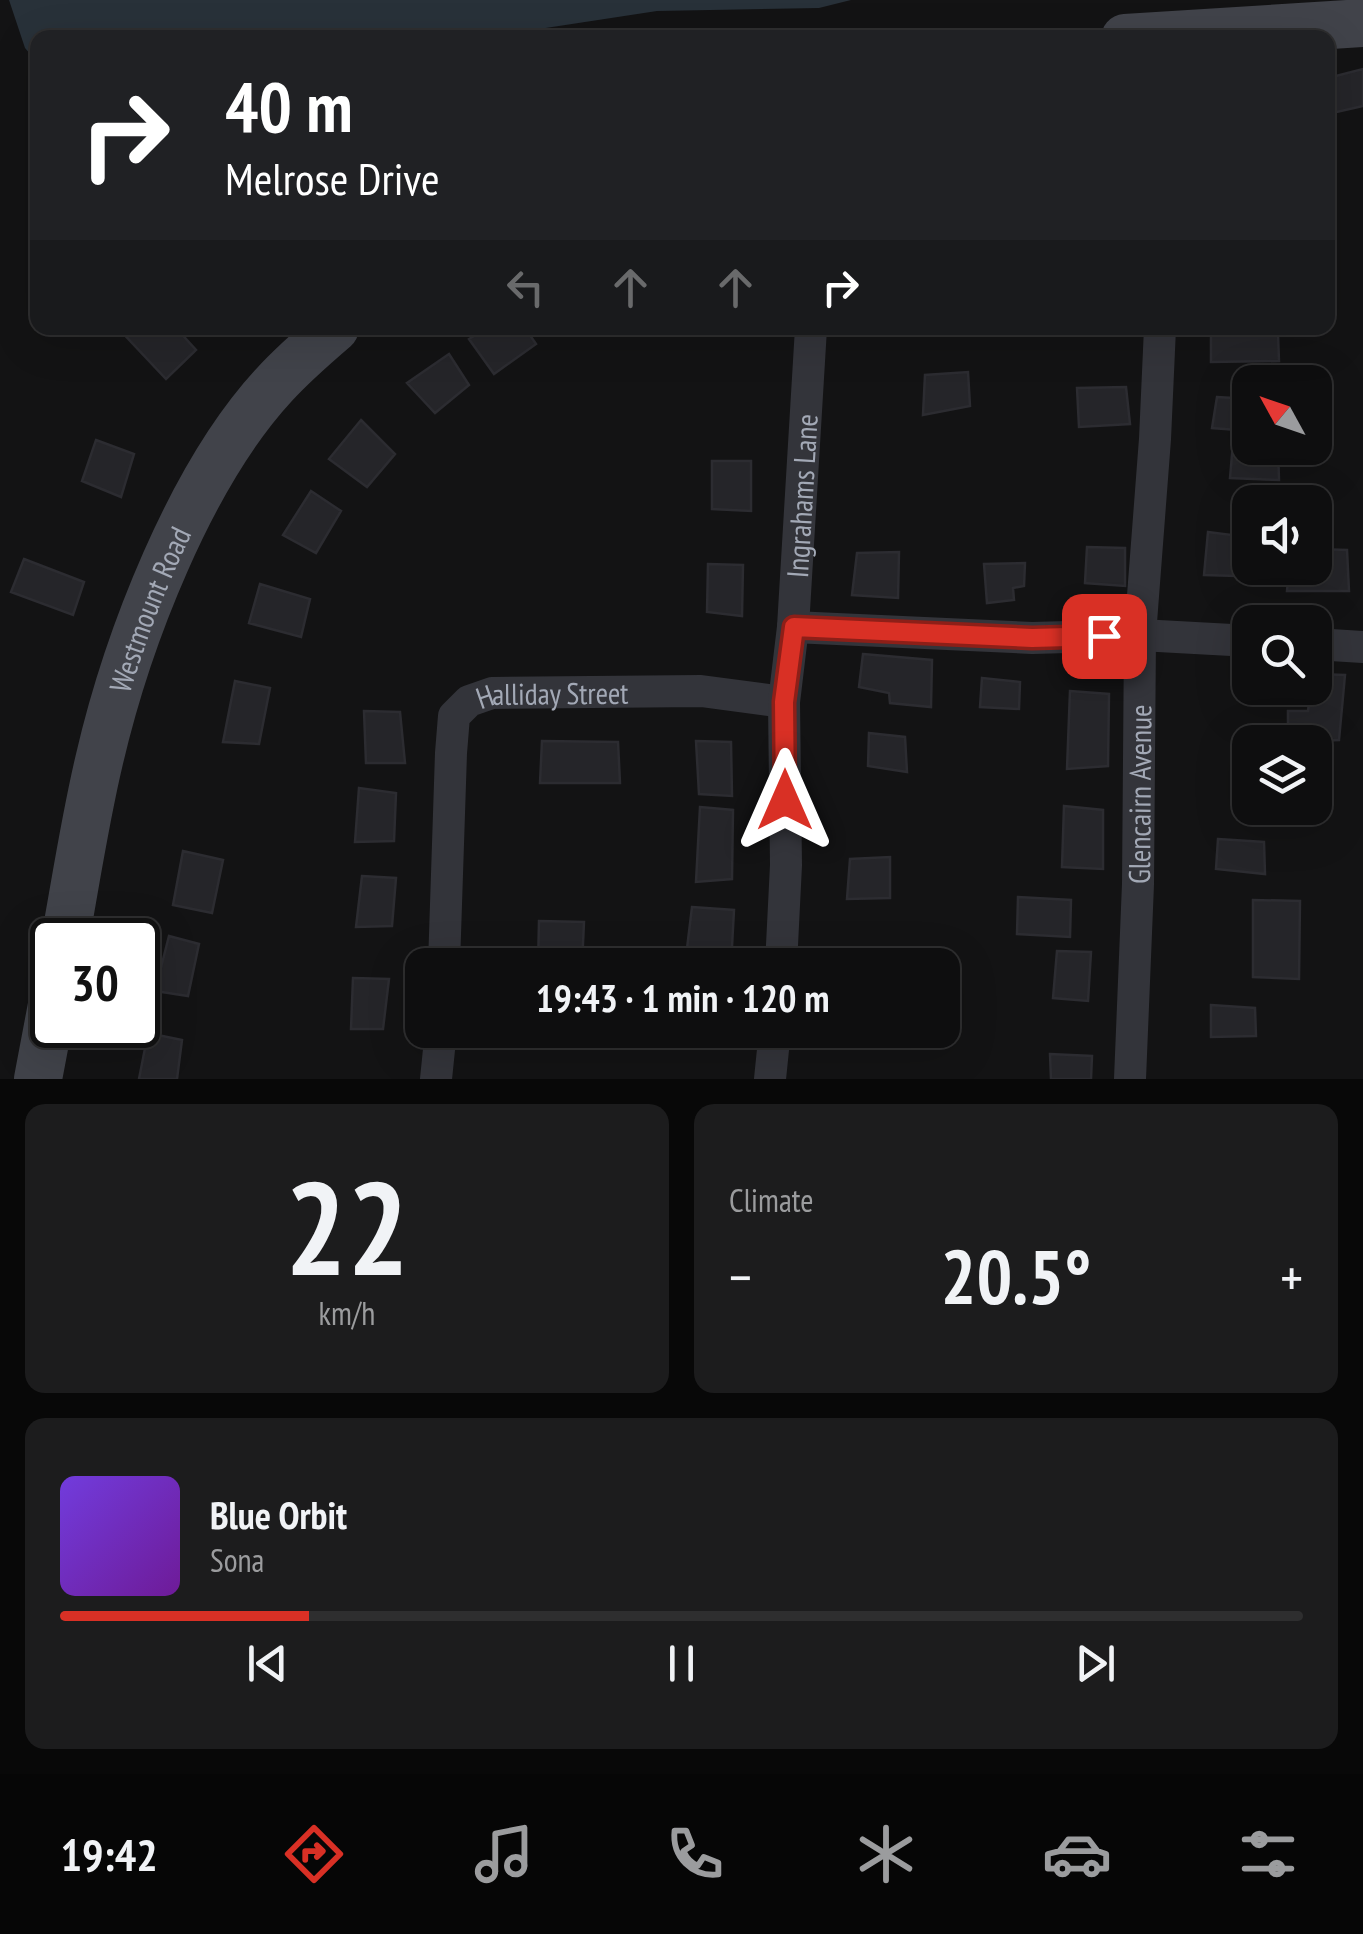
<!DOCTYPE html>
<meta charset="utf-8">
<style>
:root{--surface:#0e0e0f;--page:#1c1c1d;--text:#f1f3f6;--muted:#9b9c9e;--line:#2e2e2f;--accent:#d93025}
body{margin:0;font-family:"PT Sans Narrow",sans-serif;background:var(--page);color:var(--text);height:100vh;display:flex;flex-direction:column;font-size:38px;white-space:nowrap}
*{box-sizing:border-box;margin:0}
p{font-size:32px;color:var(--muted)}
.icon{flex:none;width:55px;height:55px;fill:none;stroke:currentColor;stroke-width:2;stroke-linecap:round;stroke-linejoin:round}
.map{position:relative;height:1079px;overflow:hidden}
.details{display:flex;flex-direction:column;gap:25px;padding:25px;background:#080808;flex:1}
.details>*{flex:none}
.top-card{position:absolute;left:30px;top:30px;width:1305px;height:305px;border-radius:20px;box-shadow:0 10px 40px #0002,0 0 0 2px var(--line);background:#202124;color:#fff;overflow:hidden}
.needle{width:65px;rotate:310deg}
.buttons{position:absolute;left:1232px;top:365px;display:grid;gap:20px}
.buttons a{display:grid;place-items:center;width:100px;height:100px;border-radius:20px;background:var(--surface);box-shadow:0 10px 40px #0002,0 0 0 2px var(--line);font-size:50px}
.speed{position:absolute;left:30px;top:918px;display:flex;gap:20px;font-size:50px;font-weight:700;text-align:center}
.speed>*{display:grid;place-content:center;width:130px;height:130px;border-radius:50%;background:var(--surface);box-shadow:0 10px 40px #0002,0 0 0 2px var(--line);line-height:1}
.speed .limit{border:5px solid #111;border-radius:15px;background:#fff;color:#111}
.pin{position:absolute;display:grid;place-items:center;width:85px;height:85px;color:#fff;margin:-42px;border-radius:20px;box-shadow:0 5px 15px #0006}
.me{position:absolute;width:110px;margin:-55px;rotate:0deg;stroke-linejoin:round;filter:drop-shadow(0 0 8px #0008)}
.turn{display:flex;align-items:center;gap:35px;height:210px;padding:0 30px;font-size:45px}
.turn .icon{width:130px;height:130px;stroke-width:2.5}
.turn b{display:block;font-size:70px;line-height:85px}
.lanes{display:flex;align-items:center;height:95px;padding:0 30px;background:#0003;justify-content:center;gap:50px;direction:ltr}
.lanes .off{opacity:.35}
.big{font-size:75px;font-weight:600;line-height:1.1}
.details .widget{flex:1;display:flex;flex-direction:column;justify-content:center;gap:15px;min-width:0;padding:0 35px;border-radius:20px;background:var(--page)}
.details .dial{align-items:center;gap:0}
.dial b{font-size:130px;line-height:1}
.song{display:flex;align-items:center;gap:30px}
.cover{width:120px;height:120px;border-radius:15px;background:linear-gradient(135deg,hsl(260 70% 55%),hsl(280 70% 35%))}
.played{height:10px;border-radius:5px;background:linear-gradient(90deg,var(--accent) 20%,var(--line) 20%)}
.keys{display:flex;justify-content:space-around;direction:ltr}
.heat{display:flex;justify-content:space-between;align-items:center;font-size:55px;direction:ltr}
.details .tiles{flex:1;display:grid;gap:25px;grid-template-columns:1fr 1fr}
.widget:last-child{grid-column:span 2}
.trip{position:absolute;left:405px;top:948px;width:555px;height:100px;border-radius:20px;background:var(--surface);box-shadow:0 10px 40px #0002,0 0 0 2px var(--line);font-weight:600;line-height:100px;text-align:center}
.dock{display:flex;height:160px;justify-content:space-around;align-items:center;background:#060606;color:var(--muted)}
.dock .icon{width:70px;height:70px}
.dock .current{color:var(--accent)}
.dock b{font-size:45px;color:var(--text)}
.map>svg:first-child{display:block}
.water{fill:#283139}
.building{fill:#252529;stroke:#2c2c31;stroke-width:2.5}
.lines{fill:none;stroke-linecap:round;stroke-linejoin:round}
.minor{stroke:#33343a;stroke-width:32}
.secondary{stroke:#41434a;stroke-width:48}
.route-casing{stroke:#8d1f18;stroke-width:25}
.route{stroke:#d93025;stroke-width:18}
.labels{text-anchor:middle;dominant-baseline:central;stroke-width:10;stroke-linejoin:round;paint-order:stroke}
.street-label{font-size:30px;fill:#a3a9b6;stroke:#0e0e0f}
</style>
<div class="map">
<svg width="1363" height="1079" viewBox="0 0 1363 1079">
<rect width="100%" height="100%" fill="#131314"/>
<path class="water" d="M 9,0 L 851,0 L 819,8 L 657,11 L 486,37 L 38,38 L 37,62 L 25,48 Z"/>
<path class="building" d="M 1363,69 L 1363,106 L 1328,114 L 1328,78 Z
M 121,328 L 180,328 L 178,330 L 196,350 L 166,379 L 119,329 Z
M 487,328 L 525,328 L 536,344 L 494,374 L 469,339 Z
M 1211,329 L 1278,334 L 1279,361 L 1211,362 Z
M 449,354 L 469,385 L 435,413 L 407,383 Z
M 968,372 L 970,406 L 923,415 L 925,375 Z
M 1126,387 L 1130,424 L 1079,427 L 1077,388 Z
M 1217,397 L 1250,399 L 1250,431 L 1212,428 Z
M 361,420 L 395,454 L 367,487 L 329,459 Z
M 96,440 L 134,454 L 121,497 L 82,481 Z
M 1233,443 L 1250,444 L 1250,448 L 1278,448 L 1279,480 L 1230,478 Z
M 712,461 L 751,461 L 751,511 L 712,509 Z
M 311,491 L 341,511 L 316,553 L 283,535 Z
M 1208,532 L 1240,536 L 1237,576 L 1204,575 Z
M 1087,547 L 1125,548 L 1125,586 L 1085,583 Z
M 1315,549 L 1347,550 L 1349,591 L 1287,591 L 1289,568 L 1315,568 Z
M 899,552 L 898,598 L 852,595 L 857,553 Z
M 24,559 L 84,582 L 73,615 L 11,592 Z
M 1025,563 L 1024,586 L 1013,588 L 1014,600 L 987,603 L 984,564 Z
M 708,564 L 743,565 L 742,616 L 707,612 Z
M 260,584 L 310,599 L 301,637 L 249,623 Z
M 863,654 L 932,660 L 931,707 L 890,703 L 889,693 L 859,687 Z
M 1315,674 L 1345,675 L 1339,740 L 1288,742 L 1288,711 L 1308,711 L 1311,688 L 1315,688 Z
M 982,678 L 1020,682 L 1019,709 L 980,707 Z
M 235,681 L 270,688 L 259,744 L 223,742 Z
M 1070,691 L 1109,694 L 1108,766 L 1067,769 Z
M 364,711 L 400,712 L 405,763 L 366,763 Z
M 869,733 L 905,737 L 907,772 L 868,766 Z
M 542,741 L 618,742 L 620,783 L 540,783 Z
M 696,741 L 731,742 L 732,796 L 699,794 Z
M 359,788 L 396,793 L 394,841 L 355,842 Z
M 1064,806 L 1103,810 L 1103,869 L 1062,867 Z
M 700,807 L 733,810 L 732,879 L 696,882 Z
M 1218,839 L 1264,842 L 1265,874 L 1216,869 Z
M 183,851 L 223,860 L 212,913 L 173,905 Z
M 890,857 L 890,898 L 847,899 L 850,859 Z
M 362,876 L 396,878 L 392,926 L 356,927 Z
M 1018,897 L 1071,900 L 1070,937 L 1017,934 Z
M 1253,900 L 1300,901 L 1299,979 L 1253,977 Z
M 692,907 L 734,910 L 731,965 L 685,965 Z
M 539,921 L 584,922 L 582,965 L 538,965 Z
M 169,936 L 199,944 L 188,996 L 155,991 Z
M 1057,951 L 1091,952 L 1088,1001 L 1053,998 Z
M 353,978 L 389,979 L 383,1029 L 351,1029 Z
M 1211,1005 L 1255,1008 L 1256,1036 L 1211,1037 Z
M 673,1030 L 720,1030 L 718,1045 L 672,1045 Z
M 148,1033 L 182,1040 L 177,1079 L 139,1079 Z
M 1050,1054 L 1092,1056 L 1091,1079 L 1051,1079 Z"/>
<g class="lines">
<g class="minor">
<path d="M 793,627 L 1032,638 L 1140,635 L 1250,641"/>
<path d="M 1315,644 L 1363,647"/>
<path id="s1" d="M 444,965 L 451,753 L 454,716 L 469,701 L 492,693 L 701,691 L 784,702"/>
<path id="s2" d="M 781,965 L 786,865 L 784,702 L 793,627 L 811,328"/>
<path d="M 436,1079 L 441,1030"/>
<path d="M 770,1079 L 775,1030"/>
<path id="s3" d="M 1130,1079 L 1138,884 L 1140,635 L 1155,439 L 1160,328"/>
</g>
<g class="secondary">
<path d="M 1125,38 L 1363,23"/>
<path id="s4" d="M 65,940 C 76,880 85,820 99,761 C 127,640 190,476 274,385 C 293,364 314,346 335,328"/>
<path d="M 38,1079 L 52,1005"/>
</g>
</g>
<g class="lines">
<defs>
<path id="route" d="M 785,800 L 784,702 L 794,627 L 1032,638 L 1104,636"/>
</defs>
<use href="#route" class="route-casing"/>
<use href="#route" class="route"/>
</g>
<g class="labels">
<g class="street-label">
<text stroke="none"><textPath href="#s2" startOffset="470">Ingrahams Lane</textPath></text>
<text stroke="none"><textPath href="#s4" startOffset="342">Westmount Road</textPath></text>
<text stroke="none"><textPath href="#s1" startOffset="355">Halliday Street</textPath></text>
<text stroke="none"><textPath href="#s3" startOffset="285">Glencairn Avenue</textPath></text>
</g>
</g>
</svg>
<div class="buttons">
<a><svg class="needle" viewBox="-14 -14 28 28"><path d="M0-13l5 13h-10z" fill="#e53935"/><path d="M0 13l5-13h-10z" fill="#9b9c9e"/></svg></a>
<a><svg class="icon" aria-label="sound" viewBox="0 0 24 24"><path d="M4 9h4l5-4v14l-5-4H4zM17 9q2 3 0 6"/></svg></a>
<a><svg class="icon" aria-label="search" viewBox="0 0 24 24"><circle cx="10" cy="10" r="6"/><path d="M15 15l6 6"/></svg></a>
<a><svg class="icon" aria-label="layers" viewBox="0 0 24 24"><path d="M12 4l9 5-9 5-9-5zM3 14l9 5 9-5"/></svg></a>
</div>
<div class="speed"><div class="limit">30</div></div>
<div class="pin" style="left:1104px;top:636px;background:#d93025"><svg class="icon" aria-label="arrive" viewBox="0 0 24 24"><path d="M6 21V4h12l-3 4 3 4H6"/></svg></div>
<svg class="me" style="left:785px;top:800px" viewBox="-20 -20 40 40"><path d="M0-17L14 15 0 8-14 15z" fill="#d93025" stroke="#fff" stroke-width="4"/></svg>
<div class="trip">19:43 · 1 min · 120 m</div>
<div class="top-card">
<div class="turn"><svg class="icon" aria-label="right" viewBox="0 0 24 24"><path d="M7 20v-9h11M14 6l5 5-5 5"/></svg><div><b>40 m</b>Melrose Drive</div></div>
<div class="lanes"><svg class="icon off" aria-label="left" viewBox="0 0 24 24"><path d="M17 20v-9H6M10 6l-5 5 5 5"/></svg><svg class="icon off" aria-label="ahead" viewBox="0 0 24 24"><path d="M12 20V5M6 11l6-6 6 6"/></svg><svg class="icon off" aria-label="ahead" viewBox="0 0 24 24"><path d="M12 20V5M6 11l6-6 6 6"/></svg><svg class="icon" aria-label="right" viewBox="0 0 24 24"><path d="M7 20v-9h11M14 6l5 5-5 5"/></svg></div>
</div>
</div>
<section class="details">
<div class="tiles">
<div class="widget dial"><b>22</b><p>km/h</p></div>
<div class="widget"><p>Climate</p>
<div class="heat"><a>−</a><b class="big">20.5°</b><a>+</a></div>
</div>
<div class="widget">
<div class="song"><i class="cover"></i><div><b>Blue Orbit</b><p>Sona</p></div></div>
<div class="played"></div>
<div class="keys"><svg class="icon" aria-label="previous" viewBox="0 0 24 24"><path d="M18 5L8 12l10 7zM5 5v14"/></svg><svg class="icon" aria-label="pause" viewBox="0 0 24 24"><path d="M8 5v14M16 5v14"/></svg><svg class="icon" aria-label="next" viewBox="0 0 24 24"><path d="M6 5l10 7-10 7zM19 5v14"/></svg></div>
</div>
</div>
</section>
<nav class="dock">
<b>19:42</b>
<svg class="icon current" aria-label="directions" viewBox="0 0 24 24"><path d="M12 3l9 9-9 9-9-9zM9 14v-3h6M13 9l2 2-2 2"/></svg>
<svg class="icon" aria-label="music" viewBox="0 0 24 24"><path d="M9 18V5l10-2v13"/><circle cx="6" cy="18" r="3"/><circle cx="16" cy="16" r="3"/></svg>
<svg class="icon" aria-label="phone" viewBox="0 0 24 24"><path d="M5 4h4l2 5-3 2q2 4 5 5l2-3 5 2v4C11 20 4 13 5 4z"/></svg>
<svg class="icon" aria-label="climate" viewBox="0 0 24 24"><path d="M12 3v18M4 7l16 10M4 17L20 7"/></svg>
<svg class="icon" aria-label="car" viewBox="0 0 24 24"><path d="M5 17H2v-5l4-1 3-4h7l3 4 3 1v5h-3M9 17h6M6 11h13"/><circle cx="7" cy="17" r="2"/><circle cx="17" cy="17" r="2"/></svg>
<svg class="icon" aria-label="filters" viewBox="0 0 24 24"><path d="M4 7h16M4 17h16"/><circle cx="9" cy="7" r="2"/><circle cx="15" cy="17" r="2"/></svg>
</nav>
